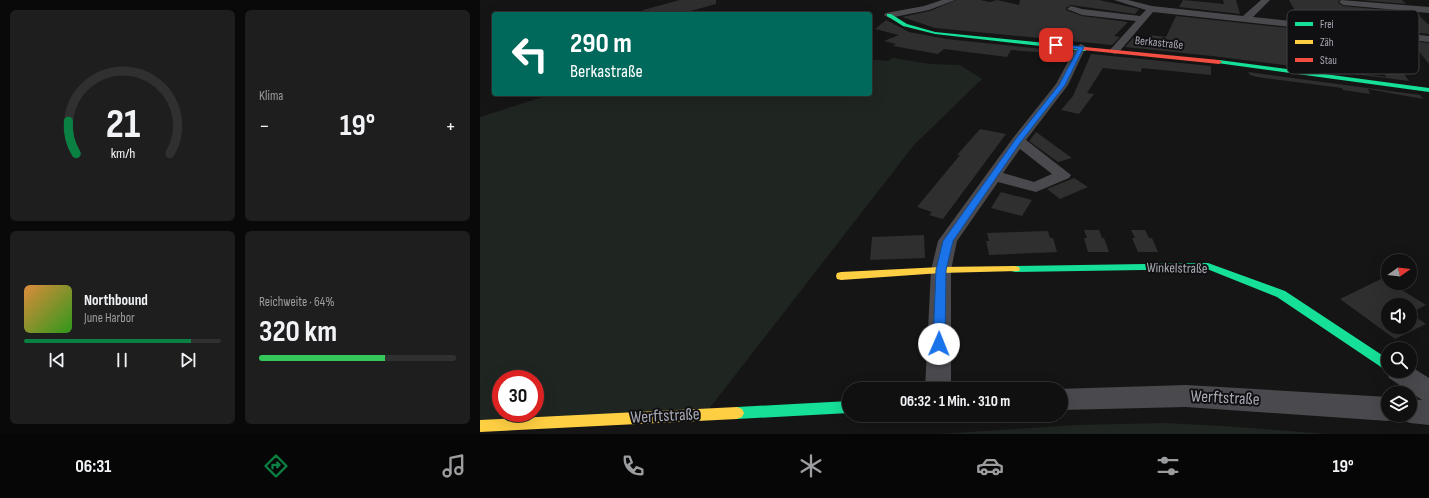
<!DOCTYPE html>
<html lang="de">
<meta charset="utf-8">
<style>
:root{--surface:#101010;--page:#1e1e1e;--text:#f1f3f6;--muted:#9c9d9f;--line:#303030;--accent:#0b8043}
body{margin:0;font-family:"Sofia Sans Condensed",sans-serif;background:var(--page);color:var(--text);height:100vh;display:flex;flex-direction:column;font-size:15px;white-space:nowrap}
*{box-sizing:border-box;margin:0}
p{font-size:13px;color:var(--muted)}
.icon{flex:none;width:22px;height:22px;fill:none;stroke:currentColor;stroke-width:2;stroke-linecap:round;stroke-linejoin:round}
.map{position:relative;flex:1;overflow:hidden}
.details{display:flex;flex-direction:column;gap:10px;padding:10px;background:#090909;width:480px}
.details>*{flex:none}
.hud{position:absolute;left:12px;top:12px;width:380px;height:84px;border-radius:4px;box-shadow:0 4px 16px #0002,0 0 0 1px var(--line);background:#00695c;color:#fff;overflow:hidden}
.needle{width:26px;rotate:76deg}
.fabs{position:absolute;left:901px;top:254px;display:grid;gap:8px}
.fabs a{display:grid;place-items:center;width:36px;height:36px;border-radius:50%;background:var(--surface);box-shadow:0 4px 16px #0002,0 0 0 1px var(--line);font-size:20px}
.speed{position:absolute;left:12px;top:370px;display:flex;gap:8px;font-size:20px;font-weight:700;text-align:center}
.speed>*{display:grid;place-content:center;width:52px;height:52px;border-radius:50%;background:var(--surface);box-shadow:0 4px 16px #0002,0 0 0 1px var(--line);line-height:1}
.speed .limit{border:6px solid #d22;background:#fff;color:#111}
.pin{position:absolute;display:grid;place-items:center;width:34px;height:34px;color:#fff;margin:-17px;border-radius:8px;box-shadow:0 2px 6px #0006}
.me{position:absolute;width:44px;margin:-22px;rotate:1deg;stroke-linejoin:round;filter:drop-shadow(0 0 3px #0008)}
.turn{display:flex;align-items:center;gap:14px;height:84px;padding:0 12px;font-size:18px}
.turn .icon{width:52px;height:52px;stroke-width:2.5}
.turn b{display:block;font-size:28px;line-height:34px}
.big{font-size:30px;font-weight:700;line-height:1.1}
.details .tile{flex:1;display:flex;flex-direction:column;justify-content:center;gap:6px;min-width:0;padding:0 14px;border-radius:6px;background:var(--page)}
.details .dial{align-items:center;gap:0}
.dial svg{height:104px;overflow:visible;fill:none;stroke:var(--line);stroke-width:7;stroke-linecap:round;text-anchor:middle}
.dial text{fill:var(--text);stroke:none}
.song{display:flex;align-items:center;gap:12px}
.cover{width:48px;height:48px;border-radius:6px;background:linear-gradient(135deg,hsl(30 70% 55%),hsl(110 70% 35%))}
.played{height:4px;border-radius:2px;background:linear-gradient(90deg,var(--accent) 85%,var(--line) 85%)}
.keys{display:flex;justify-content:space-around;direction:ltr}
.heat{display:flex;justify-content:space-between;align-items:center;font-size:22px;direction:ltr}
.charge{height:6px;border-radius:3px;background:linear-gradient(90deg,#34c759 64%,var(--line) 0)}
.details .tiles{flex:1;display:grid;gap:10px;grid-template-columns:repeat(2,1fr)}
.trip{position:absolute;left:362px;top:382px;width:226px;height:40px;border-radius:20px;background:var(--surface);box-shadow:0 4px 16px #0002,0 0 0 1px var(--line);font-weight:700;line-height:40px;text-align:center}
.menu{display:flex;height:64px;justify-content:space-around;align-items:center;background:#060606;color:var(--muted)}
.menu .icon{width:28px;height:28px}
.menu .active{color:var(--accent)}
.menu b{font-size:18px;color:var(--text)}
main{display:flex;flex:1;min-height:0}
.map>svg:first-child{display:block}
.green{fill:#1f2520;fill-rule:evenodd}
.building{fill:#2f2f30;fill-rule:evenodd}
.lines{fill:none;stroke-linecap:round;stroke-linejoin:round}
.street{fill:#4a4a4e;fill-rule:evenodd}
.fast{fill:#16e098;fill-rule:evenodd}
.slow{fill:#ffcf43;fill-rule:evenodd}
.jam{fill:#f24e42;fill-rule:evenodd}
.route{fill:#1a73e8;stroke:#114b97}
.labels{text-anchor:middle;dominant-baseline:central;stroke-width:4;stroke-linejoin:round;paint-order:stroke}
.far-street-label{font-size:12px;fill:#a8aab4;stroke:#100f11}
.street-label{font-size:14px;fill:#a8aab4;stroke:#100f11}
.near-street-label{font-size:17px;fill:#a8aab4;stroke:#100f11}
.key{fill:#100f11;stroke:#3e3e42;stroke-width:1}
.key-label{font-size:11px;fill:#a8aab4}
</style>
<main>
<section class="details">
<div class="tiles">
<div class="tile dial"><svg viewBox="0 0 100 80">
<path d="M14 69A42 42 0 1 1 86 69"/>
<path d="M14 69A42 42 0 0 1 8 44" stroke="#0b8043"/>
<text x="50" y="56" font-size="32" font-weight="700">21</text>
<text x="50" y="72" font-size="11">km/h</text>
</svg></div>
<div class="tile"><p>Klima</p>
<div class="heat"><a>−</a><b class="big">19°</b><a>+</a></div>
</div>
<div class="tile">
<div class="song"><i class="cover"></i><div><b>Northbound</b><p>June Harbor</p></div></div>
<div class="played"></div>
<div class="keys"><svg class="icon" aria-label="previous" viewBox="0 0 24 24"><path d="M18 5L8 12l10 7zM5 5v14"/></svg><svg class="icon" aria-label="pause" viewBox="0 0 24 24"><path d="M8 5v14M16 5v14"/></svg><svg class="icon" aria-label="next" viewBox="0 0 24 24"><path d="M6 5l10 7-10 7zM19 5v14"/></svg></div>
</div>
<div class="tile"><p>Reichweite · 64%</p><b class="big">320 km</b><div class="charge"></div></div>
</div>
</section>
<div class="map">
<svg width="949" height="434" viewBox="0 0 949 434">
<rect width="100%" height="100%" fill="#151515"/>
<path class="green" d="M 413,58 L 450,64 L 480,65 L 502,79 L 434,145 L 225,414 L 0,426 L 0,117 L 72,94 L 390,94 L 390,59 L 408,61 ZM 21,379 L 55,379 L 55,413 L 21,413 Z
M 685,423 L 744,426 L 847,434 L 459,434 L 595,425 Z"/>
<path class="building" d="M 200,0 L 236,0 L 236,4 L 200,14 L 164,14 L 163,10 Z
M 476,0 L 500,0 L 510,2 L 517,0 L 539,5 L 540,0 L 619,0 L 659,9 L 655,14 L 591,5 L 586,8 L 586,10 L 602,16 L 648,22 L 634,36 L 640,37 L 632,45 L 455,28 L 422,17 L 450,11 Z
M 703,0 L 744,4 L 743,0 L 756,0 L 760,14 L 699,7 Z
M 809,0 L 859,0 L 858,3 L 863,6 L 936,13 L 949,25 L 949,34 L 821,21 Z
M 880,0 L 922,0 L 926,4 Z
M 696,16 L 949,43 L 949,64 L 938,50 L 910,46 L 919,74 L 924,74 L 929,81 L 732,56 L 645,47 L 653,38 L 669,40 L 670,35 L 686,37 ZM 860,41 L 889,44 L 906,77 L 876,73 Z
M 406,20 L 429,32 L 466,39 L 583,51 L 582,54 L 531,50 L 527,57 L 464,49 L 458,54 L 413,46 L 416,44 L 404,41 L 419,35 L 395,29 Z
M 611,54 L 731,66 L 731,75 L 662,68 L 661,72 L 623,68 L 607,93 L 614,94 L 599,114 L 581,110 L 593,96 Z
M 768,72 L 940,95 L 943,99 L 888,89 L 890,94 L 863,90 L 862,88 L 777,77 L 770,75 Z
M 500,129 L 526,134 L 463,219 L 449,215 L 452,212 L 437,207 L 480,155 L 477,155 Z
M 556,132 L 592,158 L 578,162 L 549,141 Z
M 594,178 L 608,187 L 580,199 L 567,189 Z
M 521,192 L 552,200 L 542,216 L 511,208 Z
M 604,230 L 619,230 L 622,238 L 624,238 L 629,252 L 608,252 L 604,238 L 607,238 Z
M 651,230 L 665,230 L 669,238 L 672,238 L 678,252 L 658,252 L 652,238 L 655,238 Z
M 568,231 L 570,238 L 573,238 L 577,252 L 509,255 L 506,241 L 509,241 L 507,233 Z
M 444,235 L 445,258 L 390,260 L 392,237 Z
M 903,278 L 908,283 L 911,283 L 946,305 L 930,313 L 930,305 L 908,305 L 908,327 L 930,327 L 930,313 L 946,324 L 915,339 L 860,299 Z"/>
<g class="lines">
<path class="street" d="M 462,0 L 475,0 L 449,10 L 409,18 L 404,15 L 406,13 L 444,6 Z
M 634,0 L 648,0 L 672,6 L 763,16 L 781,0 L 790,0 L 773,17 L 949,36 L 949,42 L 673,12 L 638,53 L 634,54 L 629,51 L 656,21 L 602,15 L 587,9 L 591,6 L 602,9 L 660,16 L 666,10 Z
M 861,0 L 949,7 L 949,13 L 863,5 L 859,2 Z
M 601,44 L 606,47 L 588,85 L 546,140 L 591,175 L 589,178 L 556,192 L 518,182 L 477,241 L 471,270 L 471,389 L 445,389 L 451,270 L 458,241 L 533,138 L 576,84 L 596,47 ZM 540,149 L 572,174 L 554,182 L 523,173 Z
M 908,366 L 908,371 L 930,371 L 930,366 L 949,378 L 949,425 L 930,423 L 921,419 L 919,415 L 930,415 L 930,399 L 942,400 L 909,378 L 906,371 Z
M 706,385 L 908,397 L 908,415 L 918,415 L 917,417 L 908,421 L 706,407 L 581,410 L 581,389 L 577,389 Z"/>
<path class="fast" d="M 407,14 L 411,14 L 427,24 L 455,32 L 605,47 L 608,49 L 605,51 L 455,34 L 423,26 L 407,16 Z
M 739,60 L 949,88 L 949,92 L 737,63 L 736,62 Z
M 728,263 L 805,291 L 908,359 L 908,370 L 904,369 L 797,297 L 727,269 L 535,272 L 531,271 L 530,269 L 531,267 L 535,266 Z
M 369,401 L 369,413 L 257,419 L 252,417 L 250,413 L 252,409 L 257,407 Z"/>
<path class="slow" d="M 535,266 L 539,267 L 540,269 L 539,271 L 461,273 L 361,280 L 357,279 L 356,276 L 357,273 L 361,272 L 461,267 Z
M 257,407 L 262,409 L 264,413 L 262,417 L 257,419 L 0,432 L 0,420 Z"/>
<path class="jam" d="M 605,47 L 739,60 L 742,62 L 739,64 L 603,50 L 602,49 Z"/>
</g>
<path class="route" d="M 576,44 L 604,47 L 585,85 L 540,143 L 473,241 L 466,270 L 465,344 L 463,348 L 455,348 L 453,344 L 456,270 L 463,241 L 535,140 L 579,85 L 598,49 L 575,46 Z"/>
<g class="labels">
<g class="far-street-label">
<text transform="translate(679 43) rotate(6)">Berkastraße</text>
</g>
<g class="street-label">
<text transform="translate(697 268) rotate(1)">Winkelstraße</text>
</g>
<g class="near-street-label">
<text transform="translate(745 398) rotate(3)">Werftstraße</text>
<text transform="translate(185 416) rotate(-3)">Werftstraße</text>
</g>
</g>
<rect x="807" y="10" width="132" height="64" rx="6" class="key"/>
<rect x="815" y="22" width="18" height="4" fill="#16e098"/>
<rect x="815" y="40" width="18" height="4" fill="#ffcf43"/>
<rect x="815" y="58" width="18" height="4" fill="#f24e42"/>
<g class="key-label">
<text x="840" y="28">Frei</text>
<text x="840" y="46">Zäh</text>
<text x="840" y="64">Stau</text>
</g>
</svg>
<div class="fabs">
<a><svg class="needle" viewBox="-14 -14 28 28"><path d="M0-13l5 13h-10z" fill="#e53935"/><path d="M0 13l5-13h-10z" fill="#9c9d9f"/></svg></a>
<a><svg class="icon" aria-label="sound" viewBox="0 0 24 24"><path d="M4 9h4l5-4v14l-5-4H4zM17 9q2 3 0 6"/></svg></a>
<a><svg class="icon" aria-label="search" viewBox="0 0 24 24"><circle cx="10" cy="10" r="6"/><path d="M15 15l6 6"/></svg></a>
<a><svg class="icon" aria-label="layers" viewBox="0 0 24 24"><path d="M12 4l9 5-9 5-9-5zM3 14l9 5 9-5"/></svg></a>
</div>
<div class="speed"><div class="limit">30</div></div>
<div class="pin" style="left:576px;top:45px;background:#d93025"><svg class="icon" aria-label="arrive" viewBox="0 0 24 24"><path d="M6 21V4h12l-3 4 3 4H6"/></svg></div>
<svg class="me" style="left:459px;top:344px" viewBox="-20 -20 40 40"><circle r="19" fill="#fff"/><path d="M0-13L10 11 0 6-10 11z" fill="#1a73e8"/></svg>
<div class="trip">06:32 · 1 Min. · 310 m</div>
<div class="hud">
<div class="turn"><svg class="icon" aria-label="left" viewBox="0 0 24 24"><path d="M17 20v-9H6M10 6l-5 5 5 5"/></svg><div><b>290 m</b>Berkastraße</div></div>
</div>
</div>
</main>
<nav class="menu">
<b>06:31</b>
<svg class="icon active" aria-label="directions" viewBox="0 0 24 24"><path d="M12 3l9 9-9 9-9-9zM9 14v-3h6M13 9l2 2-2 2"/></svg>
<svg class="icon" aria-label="music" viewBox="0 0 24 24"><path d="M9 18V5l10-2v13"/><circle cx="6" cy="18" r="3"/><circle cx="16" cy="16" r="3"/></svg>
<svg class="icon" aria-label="phone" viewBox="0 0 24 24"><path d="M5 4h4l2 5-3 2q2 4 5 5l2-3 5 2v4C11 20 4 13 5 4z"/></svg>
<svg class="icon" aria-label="climate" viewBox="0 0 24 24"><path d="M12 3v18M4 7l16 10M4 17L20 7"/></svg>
<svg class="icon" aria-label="car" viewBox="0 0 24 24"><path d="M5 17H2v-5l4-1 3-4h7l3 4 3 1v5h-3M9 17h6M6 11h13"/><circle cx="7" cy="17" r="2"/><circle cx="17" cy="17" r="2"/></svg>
<svg class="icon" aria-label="filters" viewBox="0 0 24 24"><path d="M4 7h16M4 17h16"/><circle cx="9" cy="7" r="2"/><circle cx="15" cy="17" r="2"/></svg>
<b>19°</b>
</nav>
